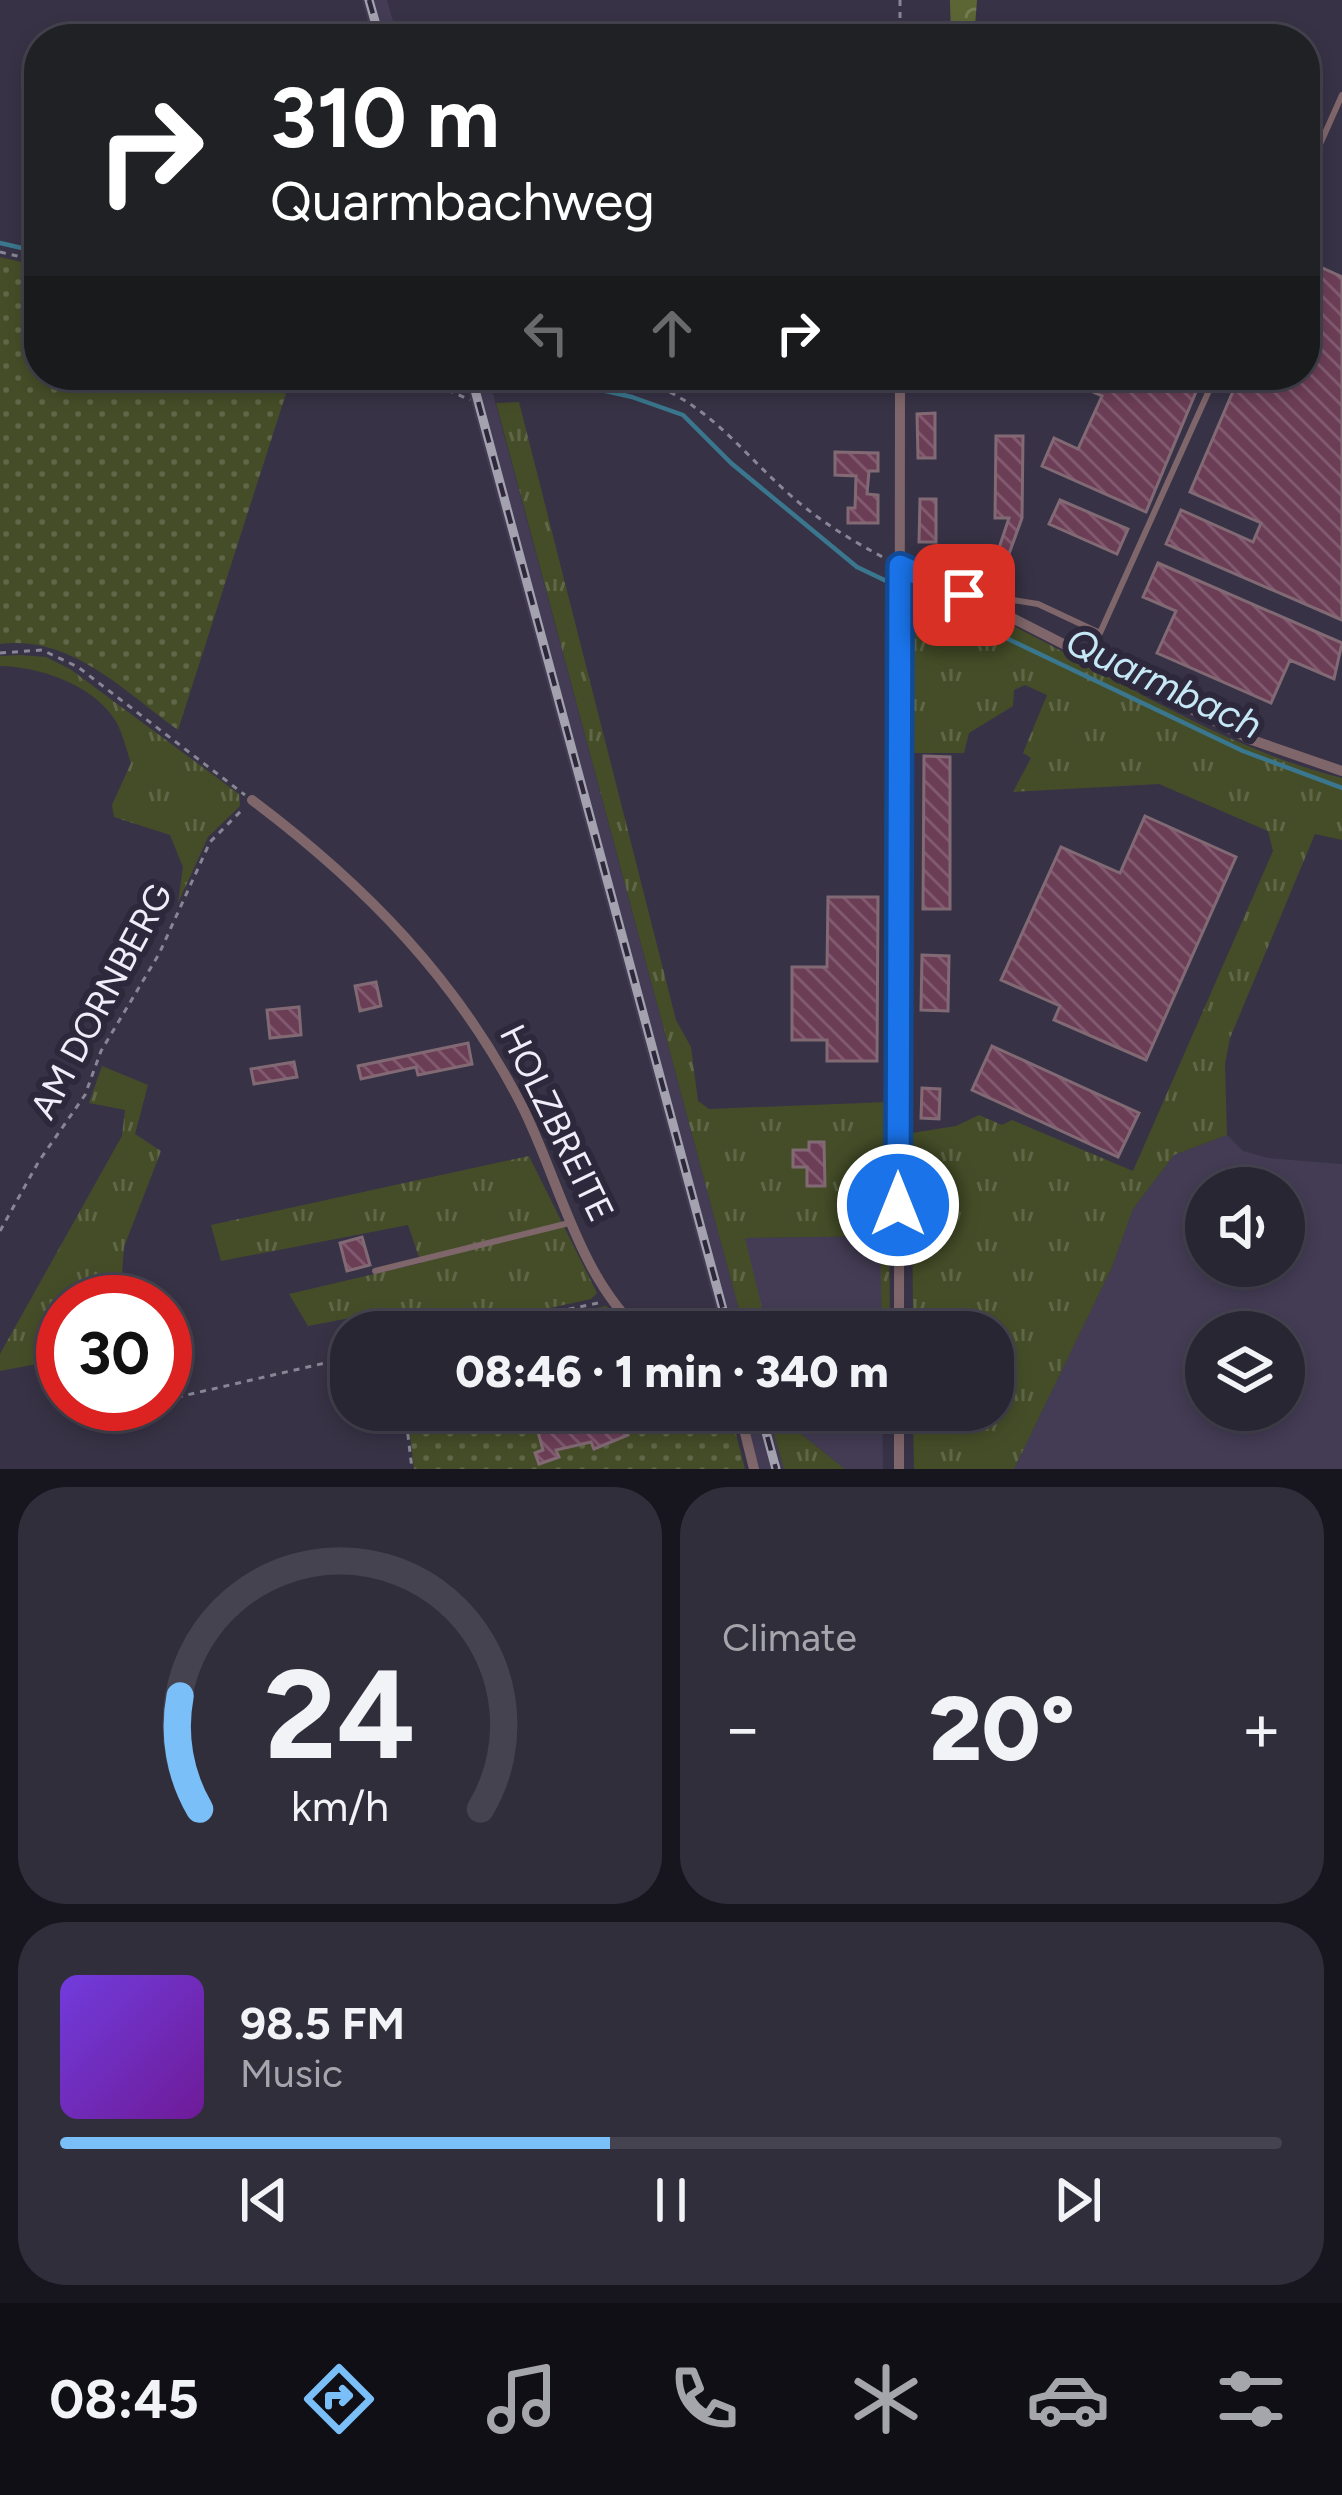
<!DOCTYPE html>
<meta charset="utf-8">
<style>
:root{--surface:#292634;--page:#312e3c;--text:#f1f3f6;--muted:#a5a5ac;--line:#45434f;--accent:#7abff8}
body{margin:0;font-family:Figtree,sans-serif;background:var(--page);color:var(--text);height:100vh;display:flex;flex-direction:column;font-size:45px;white-space:nowrap}
*{box-sizing:border-box;margin:0}
p{font-size:39px;color:var(--muted)}
.icon{flex:none;width:66px;height:66px;fill:none;stroke:currentColor;stroke-width:2;stroke-linecap:round;stroke-linejoin:round}
.map{position:relative;height:1469px;overflow:hidden}
.panel{display:flex;flex-direction:column;gap:18px;padding:18px;background:#17151d;flex:1}
.panel>*{flex:none}
.guide{position:absolute;left:24px;top:24px;width:1296px;height:366px;border-radius:48px;box-shadow:0 6px 18px #0003,0 0 0 3px var(--line);background:#202124;color:#fff;overflow:hidden}
.buttons{position:absolute;left:1185px;top:1167px;display:grid;gap:24px}
.buttons a{display:grid;place-items:center;width:120px;height:120px;border-radius:50%;background:var(--surface);box-shadow:0 6px 18px #0003,0 0 0 3px var(--line);font-size:60px}
.speed{position:absolute;left:36px;top:1275px;display:flex;gap:24px;font-size:60px;font-weight:700;text-align:center}
.speed>*{display:grid;place-content:center;width:156px;height:156px;border-radius:50%;background:var(--surface);box-shadow:0 6px 18px #0003,0 0 0 3px var(--line);line-height:1}
.speed .limit{border:18px solid #d22;background:#fff;color:#111}
.pin{position:absolute;display:grid;place-items:center;width:102px;height:102px;color:#fff;margin:-51px;border-radius:24px;box-shadow:0 6px 18px #0006}
.me{position:absolute;width:132px;margin:-66px;rotate:0deg;stroke-linejoin:round;filter:drop-shadow(0 0 9px #0008)}
.turn{display:flex;align-items:center;gap:42px;height:252px;padding:0 48px;font-size:54px}
.turn .icon{width:156px;height:156px;stroke-width:2.5}
.turn b{display:block;font-size:84px;line-height:102px}
.lanes{display:flex;align-items:center;height:114px;padding:0 48px;background:#0003;justify-content:center;gap:60px;direction:ltr}
.lanes .off{opacity:.35}
.big{font-size:90px;font-weight:800;line-height:1.1}
.panel .card{flex:1;display:flex;flex-direction:column;justify-content:center;gap:18px;min-width:0;padding:0 42px;border-radius:48px;background:var(--page)}
.panel .dial{align-items:center;gap:0}
.dial svg{height:312px;overflow:visible;fill:none;stroke:var(--line);stroke-width:7;stroke-linecap:round;text-anchor:middle}
.dial text{fill:var(--text);stroke:none}
.song{display:flex;align-items:center;gap:36px}
.cover{width:144px;height:144px;border-radius:18px;background:linear-gradient(135deg,hsl(260 70% 55%),hsl(280 70% 35%))}
.played{height:12px;border-radius:6px;background:linear-gradient(90deg,var(--accent) 45%,var(--line) 45%)}
.keys{display:flex;justify-content:space-around;direction:ltr}
.heat{display:flex;justify-content:space-between;align-items:center;font-size:66px;direction:ltr}
.panel .tiles{flex:1;display:grid;gap:18px;grid-template-columns:1fr 1fr}
.card:last-child{grid-column:span 2}
.trip{position:absolute;left:330px;top:1311px;width:684px;height:120px;border-radius:48px;background:var(--surface);box-shadow:0 6px 18px #0003,0 0 0 3px var(--line);font-weight:800;line-height:120px;text-align:center}
.menu{display:flex;height:192px;justify-content:space-around;align-items:center;background:#100f15;color:var(--muted)}
.menu .icon{width:84px;height:84px}
.menu .current{color:var(--accent)}
.menu b{font-size:54px;color:var(--text)}
.map>svg:first-child{display:block}
.built{fill:#433c54;fill-rule:evenodd}
.grass{fill:url(#grass-tufts)}
.forest{fill:url(#forest-crowns)}
.park{fill:url(#park-dots)}
.lines{fill:none;stroke-linecap:round;stroke-linejoin:round}
.stream{stroke:#3a778e;stroke-width:4.5}
.building{fill:url(#building-back-hatch);stroke:#826a75;stroke-width:3}
.path{stroke:#888595;stroke-width:3;stroke-dasharray:6 6;stroke-linecap:butt}
.service{stroke:#7f666a;stroke-width:6}
.minor{stroke:#7f666a;stroke-width:10}
.rail-casing{stroke:#a5a2b0;stroke-width:9}
.rail{stroke:#2d283b;stroke-width:4.5;stroke-dasharray:14;stroke-linecap:butt}
.route-casing{stroke:#114b97;stroke-width:30}
.route{stroke:#1a73e8;stroke-width:21}
.labels{text-anchor:middle;dominant-baseline:central;stroke-width:12;stroke-linejoin:round;paint-order:stroke}
.street-label{font-size:36px;fill:#efedf9;stroke:#2d283b}
.water-label{font-size:39px;font-style:italic;fill:#c6e8f6;stroke:#2d283b}
</style>
<div class="map">
<svg width="1342" height="1469" viewBox="0 0 1342 1469">
<defs>
<pattern id="grass-tufts" width="24" height="20" patternUnits="userSpaceOnUse" patternTransform="scale(3)"><rect width="24" height="20" fill="#454d28"/><path d="M3 7l-1-3M5 7V3M7 7l1-3M15 17l-1-3M17 17v-4M19 17l1-3" fill="none" stroke="#606748"/></pattern>
<pattern id="forest-crowns" width="20" height="18" patternUnits="userSpaceOnUse" patternTransform="scale(3)"><rect width="20" height="18" fill="#5c6635"/><path d="M2 6a3 3 0 1 1 6 0M12 15a3 3 0 1 1 6 0" fill="none" stroke="#747c53"/></pattern>
<pattern id="park-dots" width="8" height="8" patternUnits="userSpaceOnUse" patternTransform="scale(3)"><rect width="8" height="8" fill="#454d28"/><path d="M2 2h.1M6 6h.1" fill="none" stroke="#606748" stroke-width="1.8" stroke-linecap="round"/></pattern>
<pattern id="building-back-hatch" width="6" height="6" patternUnits="userSpaceOnUse" patternTransform="scale(3)"><rect width="6" height="6" fill="#6c3e56"/><path d="M-1 5l2 2M0 0l6 6M5-1l2 2" fill="none" stroke="#815a6f"/></pattern>
</defs>
<rect width="100%" height="100%" fill="#373245"/>
<path class="built" d="M 362,0 L 387,0 L 398,39 L 373,39 Z
M 464,375 L 488,375 L 745,1332 L 722,1332 Z
M 1227,1135 L 1243,1151 L 1268,1158 L 1342,1164 L 1342,1469 L 1014,1469 L 1112,1267 L 1133,1209 L 1174,1155 ZM 1206,1188 L 1284,1188 L 1284,1266 L 1206,1266 ZM 1206,1332 L 1284,1332 L 1284,1410 L 1206,1410 Z
M 881,1236 L 882,1332 L 768,1332 L 744,1238 Z
M 741,1410 L 767,1410 L 784,1469 L 757,1469 Z
M 787,1410 L 882,1410 L 883,1469 L 845,1469 L 791,1426 Z"/>
<path class="grass" d="M 519,402 L 676,1020 L 691,1047 L 698,1101 L 709,1109 L 888,1102 L 890,1332 L 882,1332 L 880,1236 L 745,1238 L 768,1332 L 745,1332 L 496,403 Z
M 932,588 C 1070,645 1195,741 1342,778 L 1342,840 L 1315,834 L 1230,1038 L 1225,1064 L 1227,1135 L 1174,1155 L 1133,1209 L 1112,1267 L 1014,1469 L 914,1469 L 913,1410 L 993,1410 L 993,1332 L 913,1332 L 912,1133 L 956,1126 L 979,1115 L 1002,1125 L 1012,1120 L 1133,1171 L 1273,851 L 1268,831 L 1159,784 L 1013,792 L 1031,758 L 1023,753 L 1047,695 L 1025,685 L 1014,690 L 1013,706 L 969,733 L 964,753 L 911,753 L 905,597 Z
M 20,655 L 46,657 L 70,669 L 239,794 L 240,806 L 208,837 L 178,903 L 183,867 L 170,835 L 114,817 L 112,805 L 131,763 C 126,749 122,729 113,717 C 89,683 39,667 0,666 L 0,656 Z
M 102,1066 L 148,1085 L 135,1134 L 161,1151 L 124,1247 L 120,1302 L 63,1302 L 63,1359 L 0,1371 L 0,1354 L 122,1136 L 125,1110 L 89,1103 Z
M 529,1156 L 597,1293 L 591,1299 L 441,1332 L 390,1332 L 371,1314 L 308,1326 L 289,1294 L 421,1263 L 408,1225 L 221,1261 L 211,1225 Z
M 767,1410 L 787,1410 L 791,1426 L 845,1469 L 784,1469 Z"/>
<path class="forest" d="M 950,0 L 977,0 L 974,39 L 951,39 Z"/>
<path class="park" d="M 0,257 L 39,266 L 39,375 L 292,375 L 178,730 C 124,691 71,635 0,644 Z
M 606,1306 L 635,1332 L 485,1332 Z
M 407,1410 L 720,1410 L 735,1430 L 745,1469 L 414,1469 Z"/>
<g class="lines">
<path class="stream" d="M 0,243 L 39,252
M 430,375 L 464,390
M 536,375 L 632,397 L 683,415 L 731,463 L 857,567 L 1243,751 L 1342,788
M 495,381 L 515,375"/>
</g>
<path class="building" d="M 1305,260 L 1342,277 L 1342,620 L 1166,544 L 1181,510 L 1253,542 L 1261,523 L 1190,492 L 1240,375 L 1305,375 Z
M 845,375 L 880,375 L 881,390 L 845,390 Z
M 1054,375 L 1203,375 L 1146,512 L 1042,466 L 1054,438 L 1078,449 L 1102,396 Z
M 935,413 L 935,458 L 918,458 L 917,414 Z
M 996,436 L 1023,436 L 1022,518 L 1002,573 L 992,569 L 1009,518 L 995,518 Z
M 835,452 L 878,453 L 878,471 L 869,471 L 867,494 L 878,495 L 878,523 L 848,523 L 848,508 L 855,508 L 856,476 L 835,475 Z
M 920,499 L 936,499 L 936,542 L 919,542 Z
M 1060,500 L 1128,529 L 1117,554 L 1049,524 Z
M 1158,563 L 1342,643 L 1334,679 L 1290,660 L 1271,703 L 1157,653 L 1176,611 L 1143,597 Z
M 924,756 L 950,757 L 950,909 L 923,909 Z
M 1145,816 L 1236,857 L 1146,1060 L 1054,1020 L 1060,1006 L 1001,980 L 1061,847 L 1120,873 Z
M 828,897 L 878,897 L 877,1061 L 827,1061 L 827,1040 L 792,1040 L 792,967 L 827,967 Z
M 922,955 L 949,956 L 948,1011 L 921,1010 Z
M 376,982 L 381,1006 L 360,1011 L 355,986 Z
M 299,1007 L 301,1035 L 270,1038 L 267,1010 Z
M 468,1043 L 472,1064 L 418,1075 L 416,1067 L 361,1079 L 358,1066 Z
M 992,1046 L 1139,1113 L 1118,1157 L 972,1090 Z
M 294,1062 L 297,1077 L 254,1084 L 251,1069 Z
M 922,1088 L 940,1089 L 939,1119 L 921,1118 Z
M 809,1142 L 824,1142 L 825,1186 L 807,1186 L 807,1167 L 793,1167 L 793,1150 L 809,1150 Z
M 362,1237 L 370,1265 L 347,1271 L 340,1243 Z
M 532,1410 L 545,1410 L 549,1426 L 558,1423 L 561,1432 L 624,1414 L 628,1435 L 594,1449 L 591,1442 L 556,1450 L 559,1457 L 539,1464 L 535,1453 L 543,1450 Z"/>
<g class="lines">
<path class="path" d="M 900,0 L 900,39
M 0,252 L 39,261
M 415,375 L 470,400
M 625,375 C 705,397 731,442 789,494 C 819,521 854,542 890,561
M 0,653 L 42,650 L 78,667 L 245,795
M 0,1231 L 39,1161 L 85,1095 L 101,1051 L 159,954 L 210,842 L 243,809
M 463,1332 L 598,1303
M 165,1400 L 351,1357
M 140,1406 L 149,1404
M 405,1410 L 412,1469"/>
<path class="service" d="M 1305,178 L 1342,95
M 996,609 L 1006,599 L 1038,604 L 1100,633 L 1216,375
M 375,1271 L 569,1223"/>
<path class="minor" d="M 900,566 L 934,578 L 1252,740 L 1342,771
M 252,800 C 365,885 458,980 522,1106 C 559,1179 578,1276 641,1332
M 899,1332 L 900,375
M 731,1410 L 745,1433 L 754,1469
M 899,1410 L 899,1469"/>
<defs>
<path id="rail" d="M 369,0 L 380,39
M 471,375 L 729,1332
M 760,1410 L 776,1469"/>
</defs>
<use href="#rail" class="rail-casing"/>
<use href="#rail" class="rail"/>
</g>
<g class="lines">
<defs>
<path id="route" d="M 898,1205 L 900,566 L 964,595"/>
</defs>
<use href="#route" class="route-casing"/>
<use href="#route" class="route"/>
</g>
<g class="labels">
<g class="street-label">
<text transform="translate(101 1001) rotate(-62)">AM DORNBERG</text>
<text transform="translate(557 1123) rotate(64)">HOLZBREITE</text>
</g>
<g class="water-label">
<text transform="translate(1164 683) rotate(25)">Quarmbach</text>
</g>
</g>
</svg>
<div class="buttons">
<a><svg class="icon" aria-label="sound" viewBox="0 0 24 24"><path d="M4 9h4l5-4v14l-5-4H4zM17 9q2 3 0 6"/></svg></a>
<a><svg class="icon" aria-label="layers" viewBox="0 0 24 24"><path d="M12 4l9 5-9 5-9-5zM3 14l9 5 9-5"/></svg></a>
</div>
<div class="speed"><div class="limit">30</div></div>
<div class="pin" style="left:964px;top:595px;background:#d93025"><svg class="icon" aria-label="arrive" viewBox="0 0 24 24"><path d="M6 21V4h12l-3 4 3 4H6"/></svg></div>
<svg class="me" style="left:898px;top:1205px" viewBox="-20 -20 40 40"><circle r="17" fill="#1a73e8" stroke="#fff" stroke-width="3"/><path d="M0-11L8 9 0 5-8 9z" fill="#fff"/></svg>
<div class="trip">08:46 · 1 min · 340 m</div>
<div class="guide">
<div class="turn"><svg class="icon" aria-label="right" viewBox="0 0 24 24"><path d="M7 20v-9h11M14 6l5 5-5 5"/></svg><div><b>310 m</b>Quarmbachweg</div></div>
<div class="lanes"><svg class="icon off" aria-label="left" viewBox="0 0 24 24"><path d="M17 20v-9H6M10 6l-5 5 5 5"/></svg><svg class="icon off" aria-label="ahead" viewBox="0 0 24 24"><path d="M12 20V5M6 11l6-6 6 6"/></svg><svg class="icon" aria-label="right" viewBox="0 0 24 24"><path d="M7 20v-9h11M14 6l5 5-5 5"/></svg></div>
</div>
</div>
<section class="panel">
<div class="tiles">
<div class="card dial"><svg viewBox="0 0 100 80">
<path d="M14 69A42 42 0 1 1 86 69"/>
<path d="M14 69A42 42 0 0 1 9 40" stroke="#7abff8"/>
<text x="50" y="56" font-size="32" font-weight="700">24</text>
<text x="50" y="72" font-size="11">km/h</text>
</svg></div>
<div class="card"><p>Climate</p>
<div class="heat"><a>−</a><b class="big">20°</b><a>+</a></div>
</div>
<div class="card">
<div class="song"><i class="cover"></i><div><b>98.5 FM</b><p>Music</p></div></div>
<div class="played"></div>
<div class="keys"><svg class="icon" aria-label="previous" viewBox="0 0 24 24"><path d="M18 5L8 12l10 7zM5 5v14"/></svg><svg class="icon" aria-label="pause" viewBox="0 0 24 24"><path d="M8 5v14M16 5v14"/></svg><svg class="icon" aria-label="next" viewBox="0 0 24 24"><path d="M6 5l10 7-10 7zM19 5v14"/></svg></div>
</div>
</div>
</section>
<nav class="menu">
<b>08:45</b>
<svg class="icon current" aria-label="directions" viewBox="0 0 24 24"><path d="M12 3l9 9-9 9-9-9zM9 14v-3h6M13 9l2 2-2 2"/></svg>
<svg class="icon" aria-label="music" viewBox="0 0 24 24"><path d="M9 18V5l10-2v13"/><circle cx="6" cy="18" r="3"/><circle cx="16" cy="16" r="3"/></svg>
<svg class="icon" aria-label="phone" viewBox="0 0 24 24"><path d="M5 4h4l2 5-3 2q2 4 5 5l2-3 5 2v4C11 20 4 13 5 4z"/></svg>
<svg class="icon" aria-label="climate" viewBox="0 0 24 24"><path d="M12 3v18M4 7l16 10M4 17L20 7"/></svg>
<svg class="icon" aria-label="car" viewBox="0 0 24 24"><path d="M5 17H2v-5l4-1 3-4h7l3 4 3 1v5h-3M9 17h6M6 11h13"/><circle cx="7" cy="17" r="2"/><circle cx="17" cy="17" r="2"/></svg>
<svg class="icon" aria-label="filters" viewBox="0 0 24 24"><path d="M4 7h16M4 17h16"/><circle cx="9" cy="7" r="2"/><circle cx="15" cy="17" r="2"/></svg>
</nav>
